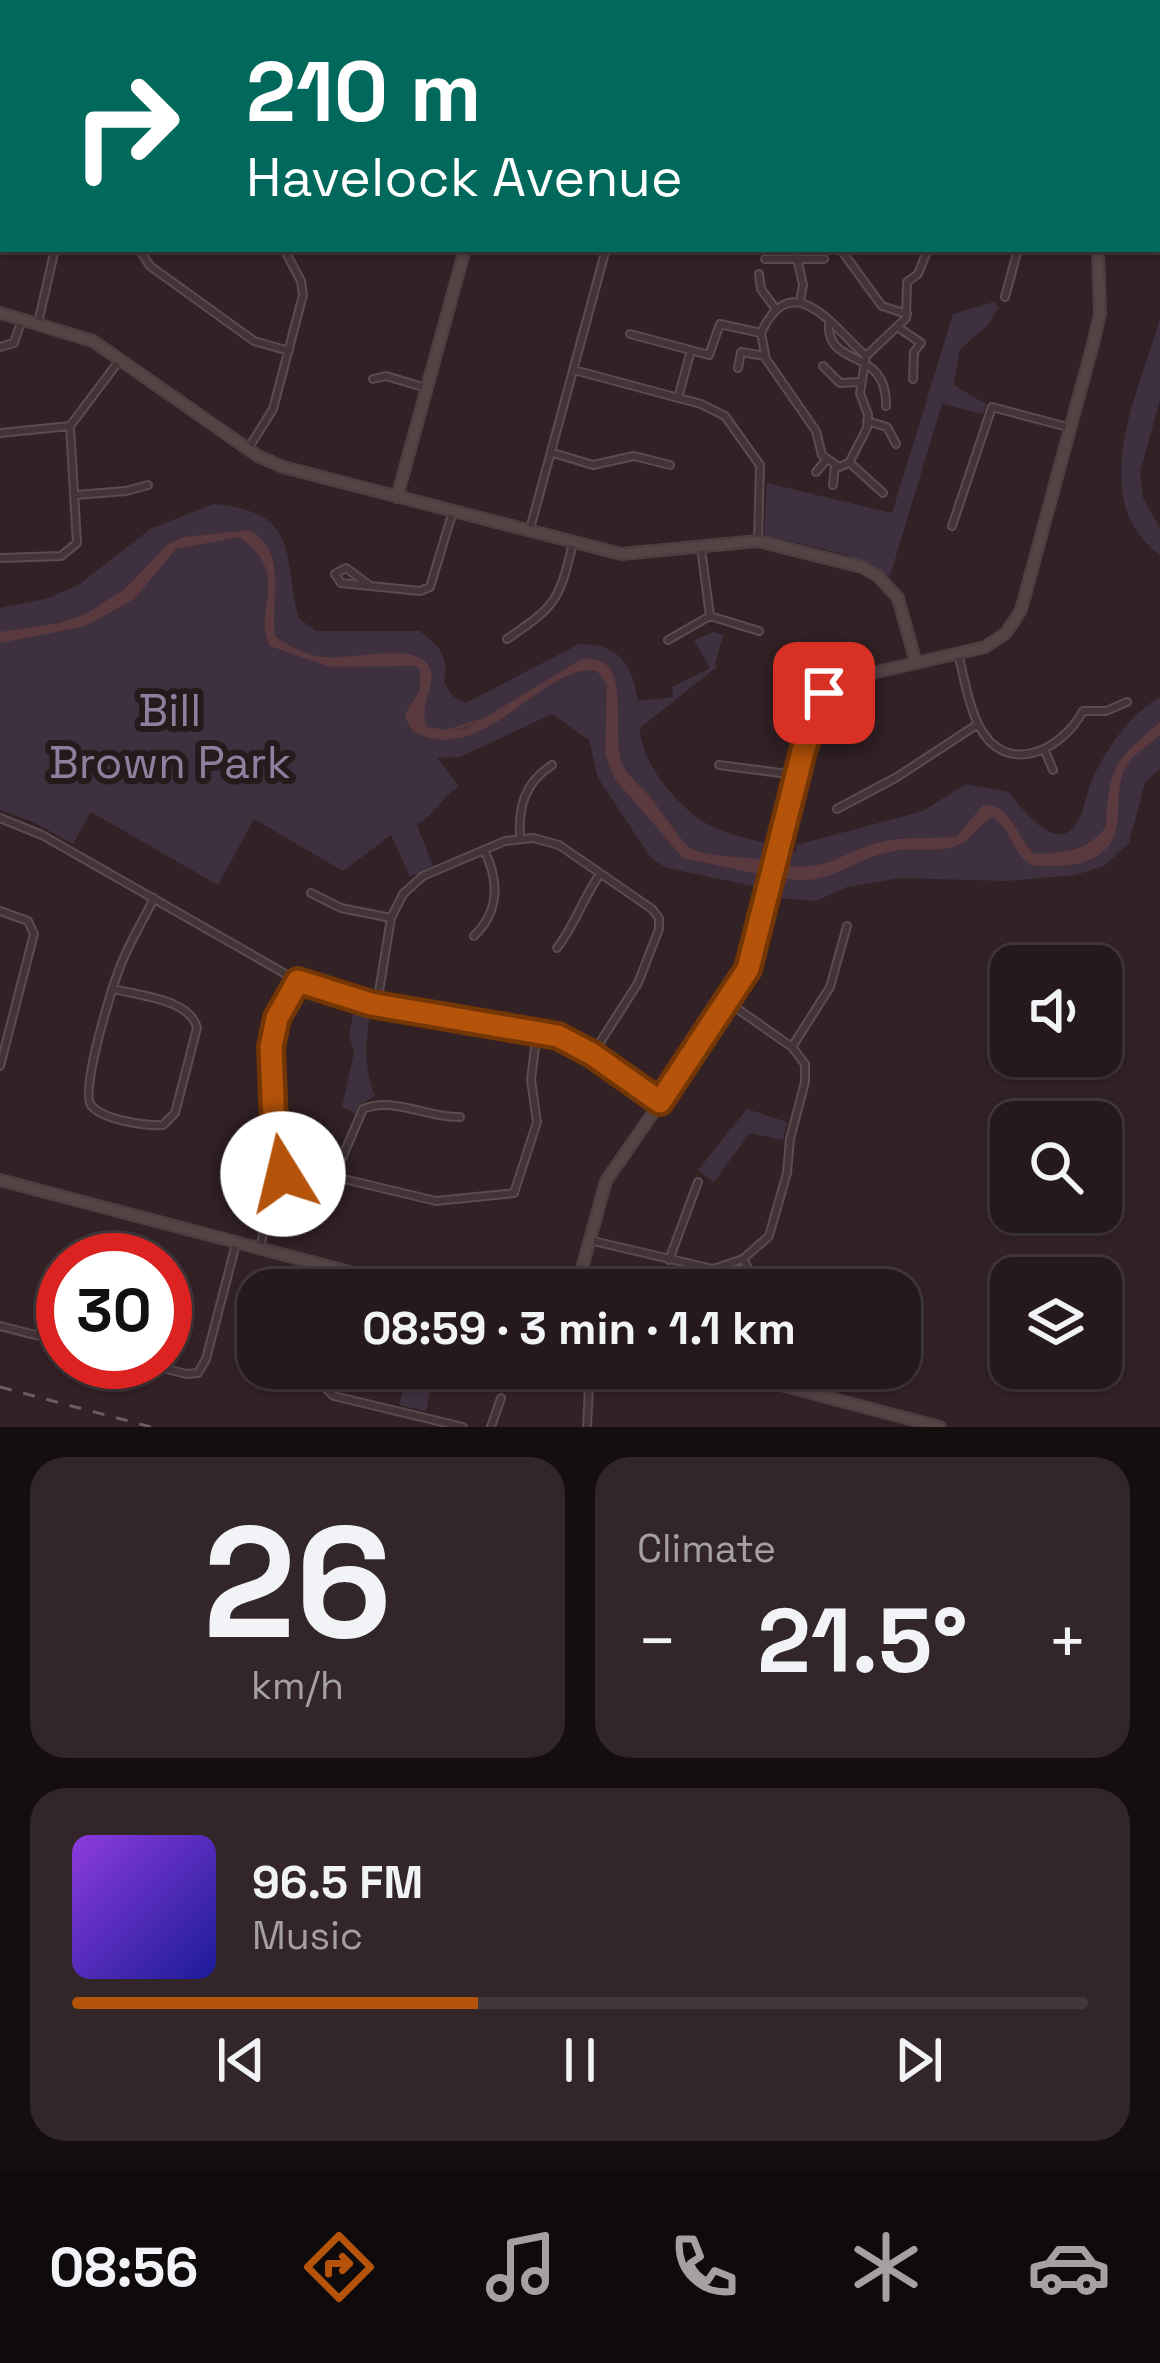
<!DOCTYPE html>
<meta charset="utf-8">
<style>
:root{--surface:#26191c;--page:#322629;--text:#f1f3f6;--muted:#a4a0a3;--line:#42383b;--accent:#b45309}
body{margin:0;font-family:"Space Grotesk",sans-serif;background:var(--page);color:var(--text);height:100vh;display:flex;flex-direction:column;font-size:45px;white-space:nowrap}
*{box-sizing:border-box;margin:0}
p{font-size:39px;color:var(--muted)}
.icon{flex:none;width:66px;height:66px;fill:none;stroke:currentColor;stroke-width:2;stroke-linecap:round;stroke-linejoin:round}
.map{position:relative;height:1427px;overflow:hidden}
.side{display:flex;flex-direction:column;gap:30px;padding:30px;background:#150e0f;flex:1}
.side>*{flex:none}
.guide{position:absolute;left:0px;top:0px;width:1161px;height:252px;box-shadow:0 3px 9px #0004,0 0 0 3px var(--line);background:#00695c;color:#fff;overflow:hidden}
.tools{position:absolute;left:990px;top:945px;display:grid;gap:24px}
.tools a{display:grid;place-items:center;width:132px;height:132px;border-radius:24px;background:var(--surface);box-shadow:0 3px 9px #0004,0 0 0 3px var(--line);font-size:60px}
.speed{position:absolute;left:36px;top:1233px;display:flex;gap:24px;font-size:60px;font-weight:700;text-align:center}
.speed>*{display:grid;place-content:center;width:156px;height:156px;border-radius:50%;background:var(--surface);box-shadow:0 3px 9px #0004,0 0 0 3px var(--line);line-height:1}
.speed .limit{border:18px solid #d22;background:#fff;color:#111}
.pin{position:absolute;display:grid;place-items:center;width:102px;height:102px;color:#fff;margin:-51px;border-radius:24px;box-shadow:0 6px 18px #0006}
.me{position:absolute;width:132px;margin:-66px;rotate:351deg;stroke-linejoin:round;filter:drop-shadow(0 0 9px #0008)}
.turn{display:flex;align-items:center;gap:42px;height:252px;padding:0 48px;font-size:54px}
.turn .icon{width:156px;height:156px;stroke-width:2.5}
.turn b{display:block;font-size:84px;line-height:102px}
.big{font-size:90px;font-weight:700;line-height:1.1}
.side .widget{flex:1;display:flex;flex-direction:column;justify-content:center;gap:18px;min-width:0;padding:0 42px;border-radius:36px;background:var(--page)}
.side .dial{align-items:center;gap:0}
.dial b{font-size:156px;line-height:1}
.song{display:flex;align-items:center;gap:36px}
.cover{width:144px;height:144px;border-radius:18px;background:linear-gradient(135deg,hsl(270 70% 55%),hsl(240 70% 35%))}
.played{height:12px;border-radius:6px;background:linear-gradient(90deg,var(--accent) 40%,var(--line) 40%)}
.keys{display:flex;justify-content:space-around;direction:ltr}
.heat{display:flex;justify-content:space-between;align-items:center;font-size:66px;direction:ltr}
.side .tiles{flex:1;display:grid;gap:30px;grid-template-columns:1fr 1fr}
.widget:last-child{grid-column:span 2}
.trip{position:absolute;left:237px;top:1269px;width:684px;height:120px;border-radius:36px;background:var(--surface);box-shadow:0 3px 9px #0004,0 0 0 3px var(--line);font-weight:700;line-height:120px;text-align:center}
.tabs{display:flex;height:192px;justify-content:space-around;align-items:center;background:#0f0a0b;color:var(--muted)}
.tabs .icon{width:84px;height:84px}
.tabs .current{color:var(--accent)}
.tabs b{font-size:54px;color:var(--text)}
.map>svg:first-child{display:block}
.green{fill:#3f303f}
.water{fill:#5a393f}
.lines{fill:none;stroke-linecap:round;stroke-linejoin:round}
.stream{stroke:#5a393f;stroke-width:3}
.street-casing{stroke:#5b4c4f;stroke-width:10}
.secondary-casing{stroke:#4c3e41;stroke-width:14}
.street{stroke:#433437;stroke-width:6}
.secondary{stroke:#554346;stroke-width:9}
.rail{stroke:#6f5c60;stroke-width:3;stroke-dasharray:12 12;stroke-linecap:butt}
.route-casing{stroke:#753606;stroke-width:30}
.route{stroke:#b45309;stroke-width:21}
.labels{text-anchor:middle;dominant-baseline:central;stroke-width:12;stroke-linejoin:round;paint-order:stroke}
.park-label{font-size:45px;fill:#8c809e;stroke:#271a1d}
</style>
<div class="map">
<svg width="1160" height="1427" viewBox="0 0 1160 1427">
<rect width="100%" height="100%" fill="#322125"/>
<path class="green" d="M 994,302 L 999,307 L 988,325 L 960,349 L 954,385 L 987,405 L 983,414 L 942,404 L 890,576 L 847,555 L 764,535 L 767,483 L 892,513 L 953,314 Z
M 1160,318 L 1160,400 L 1140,472 L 1143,498 L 1160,528 L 1160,555 C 1084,500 1139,392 1160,318 Z
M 213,504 C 302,512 282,555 299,618 L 316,631 L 420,631 C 441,647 449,657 444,683 L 454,697 L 466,703 L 579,644 C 619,644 632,663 638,701 L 673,697 L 672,687 L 710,668 L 694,640 L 713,632 L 723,635 L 715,665 L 718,666 L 640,728 C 640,763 681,812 713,827 C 730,835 751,839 769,844 L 758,887 L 667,868 L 651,858 L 598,778 L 589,740 L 552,714 L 460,757 L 437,758 L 459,786 C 441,798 435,814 417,825 L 433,866 L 410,877 L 391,835 L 343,871 L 254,819 L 218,885 L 91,812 L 73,844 L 31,821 L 0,810 L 0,608 L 49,598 L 80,584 L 150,529 Z
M 1160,697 L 1160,769 L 1145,782 L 1129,843 L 1104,866 L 1075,875 L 1006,881 L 901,878 L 847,887 L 816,901 L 776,898 L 785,853 L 796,851 L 796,845 L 923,811 L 966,784 L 1009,792 C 1022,809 1059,859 1079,819 C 1086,805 1087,789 1094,775 C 1110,744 1130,714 1160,697 Z
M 354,1011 L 370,1015 C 365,1044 364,1068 375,1096 L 361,1104 L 357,1115 L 342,1106 L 354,1053 L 349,1034 Z
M 747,1109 L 787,1122 L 783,1140 L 750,1133 L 714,1182 L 698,1170 Z
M 405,1368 L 475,1368 L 471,1386 L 433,1377 L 426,1411 L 399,1405 L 408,1370 Z"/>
<path class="water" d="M 250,530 C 289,554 270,600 275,636 C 286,645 303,653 317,656 C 344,663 410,640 428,665 C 440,681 417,704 427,727 L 453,731 L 468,728 L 580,660 C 638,648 608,738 623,766 C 631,780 644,789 654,802 C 665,817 676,833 688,847 C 710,859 742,855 767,861 L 763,875 L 683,858 L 614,778 L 605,753 L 607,684 L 597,671 C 548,662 493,753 431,738 C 416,735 409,730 405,714 L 420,690 L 420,670 L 416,666 L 330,667 L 270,646 C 251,613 294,574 239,537 L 176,549 L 134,599 L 86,626 L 0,643 L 0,632 L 60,623 L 86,614 L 126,588 L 167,545 L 184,537 Z
M 1160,722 L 1160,735 C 1149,745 1132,755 1125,768 C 1116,787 1120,805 1117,825 C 1110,867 1065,868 1031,865 C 1012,853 1011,828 993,817 C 979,823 973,839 958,845 C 942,853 913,847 894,851 C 848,859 829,890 779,877 L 782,865 C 832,874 845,847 891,840 C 913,837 935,839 957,836 L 983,805 C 1014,805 1015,837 1034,854 C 1065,853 1086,852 1106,827 C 1109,765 1114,762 1160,722 Z"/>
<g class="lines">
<path class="stream" d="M 448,731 L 479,721"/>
<defs>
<path id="street" d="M 155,0 L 155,3
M 279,0 L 290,3
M 695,0 L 706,3
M 960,0 L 960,3
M 91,3 L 115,0
M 675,3 L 676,0
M 723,3 L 736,0
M 1149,3 L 1150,0
M 0,16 L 3,16
M 1158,61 L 1160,71
M 139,249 L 150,266 L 254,341 L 289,351
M 841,250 L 882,306 L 907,314
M 797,258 L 803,285 L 800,301
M 765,259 L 824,259
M 759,274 L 761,289 L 775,308
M 1005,297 L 1018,249
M 38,323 L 55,249
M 829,324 C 826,368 888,347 886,406
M 899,328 L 921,343 L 914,352 L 913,379
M 630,334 L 709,355 L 720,324 L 761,333
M 0,347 L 14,343 L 22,319
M 866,356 C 833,327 792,265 761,333 L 766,359 L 816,431 L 822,455 L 839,467 L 849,463 L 867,428 L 868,415 L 860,393 L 866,356 L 906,318 L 907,282 L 918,274 L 928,249
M 823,366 L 840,383 L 860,382
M 738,368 L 741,352 L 765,356
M 574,370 L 701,404 L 725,416 L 760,465 L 758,541
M 373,379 L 386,376 L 426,388
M 678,398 L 691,350
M 867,421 L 887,427 L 896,444
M 0,433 L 70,426 L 119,361
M 248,449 L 273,409 L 303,295 L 301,281 L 284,249
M 553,453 L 593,465 L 634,456 L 670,465
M 850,463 L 883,493
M 816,472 L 827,459
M 833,485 L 835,466
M 76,495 L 126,491 L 148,485
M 952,526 L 992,407 L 1071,428
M 530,529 L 606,249
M 701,548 L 710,616
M 0,558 L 61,556 L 77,543 L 70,426
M 369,585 L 346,568 L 335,574 L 341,583 L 420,591 L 430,587 L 453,511
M 507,639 C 556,606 559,601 573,543
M 668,640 L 710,616 L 759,631
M 958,653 C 964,677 968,704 979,726 C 1005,777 1061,752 1083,711 L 1106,711 L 1127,702
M 1045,751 L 1053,770
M 719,765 L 796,775
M 837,809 L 897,777 L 978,724
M 0,818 L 42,835 L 298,981 L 350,999 L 558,1036 L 592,1055 L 660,1102
M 520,839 C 518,808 524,783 552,765
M 311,893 L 341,908 L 391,918
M 0,911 L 28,921 L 34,934 L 0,1066
M 474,936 C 500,911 499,880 484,850
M 557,948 C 575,925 583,898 600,874
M 114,989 C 140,996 190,999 197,1028 L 175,1113 L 163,1125 C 146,1126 102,1120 91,1105 C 80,1091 112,987 120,967 C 129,943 143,921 154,898
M 377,1004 L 391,918 L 403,894 L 423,876 L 505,841 L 533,838 L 559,845 L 652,909 L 659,918 L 659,929 L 638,983 L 592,1055
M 792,1047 L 830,987 L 847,926
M 276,1174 L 323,1174 L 436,1201 L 514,1193 L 537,1122 L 531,1080 L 537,1030
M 334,1177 L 363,1109 C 393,1096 427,1118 460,1117
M 589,1240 L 713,1269 L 743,1259 L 769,1236 L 787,1173 L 790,1139 L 805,1082 L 805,1064 L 792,1047 L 729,1003
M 260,1248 L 276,1174 L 272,1036 L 277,1018 L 298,981
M 743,1259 L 754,1278 L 752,1290
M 669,1260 L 698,1182
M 342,1290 L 347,1271
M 0,1326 L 63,1342
M 141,1362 L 186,1374 L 198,1373 L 206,1359 L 236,1244
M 321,1368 L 322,1385 L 334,1396 L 463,1427
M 491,1427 L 501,1398
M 587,1427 L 590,1368"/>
<path id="secondary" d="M 1054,0 L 1054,3
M 531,3 L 532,0
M 0,313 L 93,341 L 258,456 L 283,467 L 621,554 L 758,541 L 862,567 L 878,576 L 898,598 L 916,663
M 397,497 L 465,249
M 0,1180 L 418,1290
M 576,1290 L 606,1181 L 729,1003 L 748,969 L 809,727 L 823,693 L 842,680 L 985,647 L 1006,633 L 1021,610 L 1093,344 L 1100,314 L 1098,249
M 716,1368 L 940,1427"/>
</defs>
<use href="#street" class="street-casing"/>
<use href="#secondary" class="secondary-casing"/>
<use href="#street" class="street"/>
<use href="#secondary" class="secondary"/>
<path class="rail" d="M 0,1387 L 151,1427"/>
</g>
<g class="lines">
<defs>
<path id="route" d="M 283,1174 L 276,1174 L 271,1047 L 277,1018 L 298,981 L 371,1004 L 558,1036 L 592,1054 L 660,1102 L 748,969 L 803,751 L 824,693"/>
</defs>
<use href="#route" class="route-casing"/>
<use href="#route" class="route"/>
</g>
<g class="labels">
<g class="park-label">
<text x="170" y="710">Bill<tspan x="170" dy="52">Brown Park</tspan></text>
</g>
</g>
</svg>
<div class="tools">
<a><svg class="icon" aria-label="sound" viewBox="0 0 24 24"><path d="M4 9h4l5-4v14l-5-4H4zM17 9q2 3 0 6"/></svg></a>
<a><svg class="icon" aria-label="search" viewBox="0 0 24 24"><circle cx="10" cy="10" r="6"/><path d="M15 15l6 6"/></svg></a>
<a><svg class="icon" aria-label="layers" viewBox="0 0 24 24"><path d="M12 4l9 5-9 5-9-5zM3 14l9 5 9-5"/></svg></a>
</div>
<div class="speed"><div class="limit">30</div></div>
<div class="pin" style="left:824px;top:693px;background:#d93025"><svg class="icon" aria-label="arrive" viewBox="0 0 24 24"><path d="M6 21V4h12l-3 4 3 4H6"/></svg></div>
<svg class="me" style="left:283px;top:1174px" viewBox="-20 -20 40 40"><circle r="19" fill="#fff"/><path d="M0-13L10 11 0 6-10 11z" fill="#b45309"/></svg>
<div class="trip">08:59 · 3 min · 1.1 km</div>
<div class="guide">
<div class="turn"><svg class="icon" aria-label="right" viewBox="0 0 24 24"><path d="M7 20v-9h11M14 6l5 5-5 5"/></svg><div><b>210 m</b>Havelock Avenue</div></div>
</div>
</div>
<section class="side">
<div class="tiles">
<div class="widget dial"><b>26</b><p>km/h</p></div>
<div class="widget"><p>Climate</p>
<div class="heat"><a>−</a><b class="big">21.5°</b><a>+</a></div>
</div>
<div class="widget">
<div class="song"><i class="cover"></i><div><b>96.5 FM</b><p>Music</p></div></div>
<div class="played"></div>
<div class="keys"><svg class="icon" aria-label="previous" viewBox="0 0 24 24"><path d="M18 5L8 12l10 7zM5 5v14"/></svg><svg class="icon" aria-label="pause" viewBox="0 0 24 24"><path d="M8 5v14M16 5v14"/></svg><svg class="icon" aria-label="next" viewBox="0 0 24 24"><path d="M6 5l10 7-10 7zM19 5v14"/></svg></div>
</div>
</div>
</section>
<nav class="tabs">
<b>08:56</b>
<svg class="icon current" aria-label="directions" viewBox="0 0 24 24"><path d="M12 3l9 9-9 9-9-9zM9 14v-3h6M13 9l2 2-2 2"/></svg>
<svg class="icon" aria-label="music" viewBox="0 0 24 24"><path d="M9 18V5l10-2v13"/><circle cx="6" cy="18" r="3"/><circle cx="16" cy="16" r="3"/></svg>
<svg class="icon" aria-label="phone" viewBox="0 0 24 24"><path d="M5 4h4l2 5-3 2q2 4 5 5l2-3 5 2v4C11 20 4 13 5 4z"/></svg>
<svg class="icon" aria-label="climate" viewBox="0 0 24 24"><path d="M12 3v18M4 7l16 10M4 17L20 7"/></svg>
<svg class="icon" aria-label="car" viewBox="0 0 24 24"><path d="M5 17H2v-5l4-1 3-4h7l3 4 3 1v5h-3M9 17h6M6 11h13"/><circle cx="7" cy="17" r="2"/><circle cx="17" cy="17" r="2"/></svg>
</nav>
